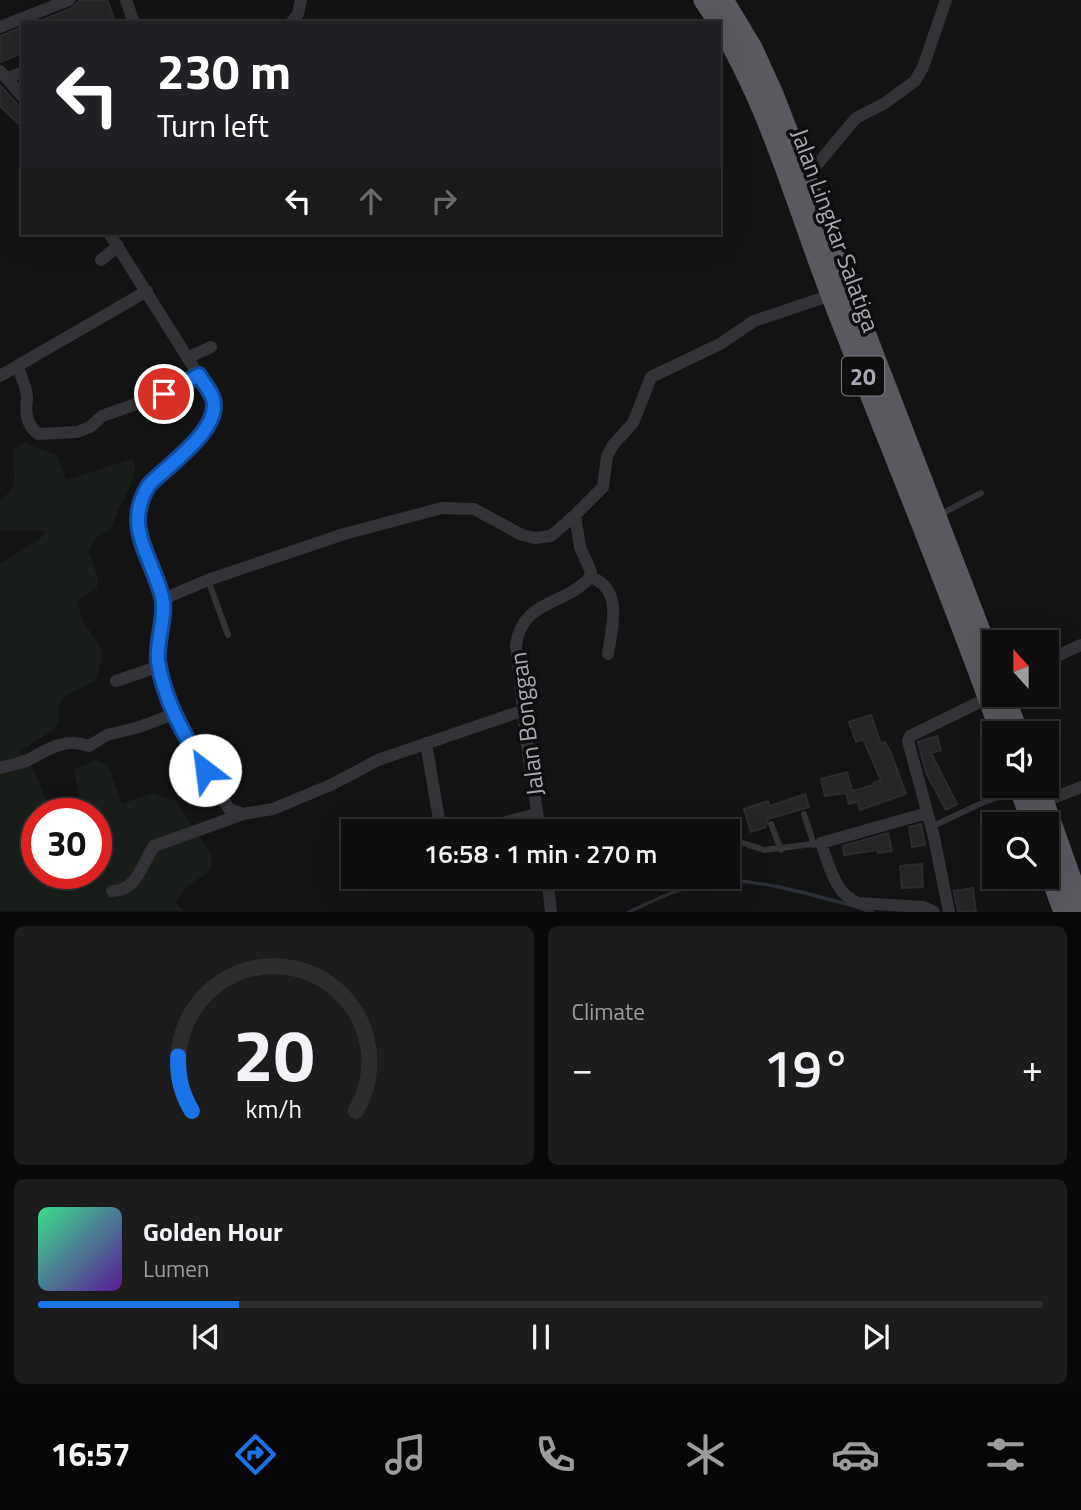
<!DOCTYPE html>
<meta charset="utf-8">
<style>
:root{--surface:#0e0e0f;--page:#1c1c1d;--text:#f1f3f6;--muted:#9b9c9e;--line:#2e2e2f;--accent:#1a73e8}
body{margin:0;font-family:"Titillium Web",sans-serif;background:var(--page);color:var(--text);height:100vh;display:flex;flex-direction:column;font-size:26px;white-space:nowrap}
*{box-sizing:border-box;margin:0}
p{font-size:23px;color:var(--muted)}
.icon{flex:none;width:38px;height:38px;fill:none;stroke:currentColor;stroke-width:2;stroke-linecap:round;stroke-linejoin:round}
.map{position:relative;height:912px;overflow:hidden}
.panel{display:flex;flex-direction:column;gap:14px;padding:14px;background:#080808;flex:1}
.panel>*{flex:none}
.guide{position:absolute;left:21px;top:21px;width:700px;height:214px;border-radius:0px;box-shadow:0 7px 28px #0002,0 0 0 2px var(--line);background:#202124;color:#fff;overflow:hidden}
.needle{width:46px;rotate:339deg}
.controls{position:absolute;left:982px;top:630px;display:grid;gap:14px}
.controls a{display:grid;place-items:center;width:77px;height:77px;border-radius:0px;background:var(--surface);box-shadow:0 7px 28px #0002,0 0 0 2px var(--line);font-size:35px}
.speed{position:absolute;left:21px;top:798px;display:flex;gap:14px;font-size:35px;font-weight:700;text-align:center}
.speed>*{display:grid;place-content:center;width:91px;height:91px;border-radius:50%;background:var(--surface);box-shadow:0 7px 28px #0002,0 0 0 2px var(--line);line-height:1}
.speed .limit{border:10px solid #d22;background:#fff;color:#111}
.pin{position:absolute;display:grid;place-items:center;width:60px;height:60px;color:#fff;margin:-30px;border:4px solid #fff;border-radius:50%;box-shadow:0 2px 7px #0007}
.me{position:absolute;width:77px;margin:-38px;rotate:330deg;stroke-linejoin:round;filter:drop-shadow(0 0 5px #0008)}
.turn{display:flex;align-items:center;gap:24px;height:147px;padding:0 21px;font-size:32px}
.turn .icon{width:91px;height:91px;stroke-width:2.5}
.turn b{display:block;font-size:49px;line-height:60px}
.lanes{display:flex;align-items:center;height:66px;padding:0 21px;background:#0003;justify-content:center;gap:35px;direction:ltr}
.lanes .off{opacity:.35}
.big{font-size:52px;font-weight:600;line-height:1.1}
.panel .widget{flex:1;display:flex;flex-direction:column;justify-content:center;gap:10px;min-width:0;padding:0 24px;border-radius:10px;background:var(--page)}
.panel .dial{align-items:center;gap:0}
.dial svg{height:182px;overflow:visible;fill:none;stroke:var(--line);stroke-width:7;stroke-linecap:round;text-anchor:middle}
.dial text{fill:var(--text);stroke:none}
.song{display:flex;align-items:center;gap:21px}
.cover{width:84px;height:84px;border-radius:10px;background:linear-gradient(135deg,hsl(150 70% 55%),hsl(270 70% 35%))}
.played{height:7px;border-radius:4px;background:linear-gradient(90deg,var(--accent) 20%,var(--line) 20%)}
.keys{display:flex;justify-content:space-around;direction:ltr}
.heat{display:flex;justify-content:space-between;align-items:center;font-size:38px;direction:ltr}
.panel .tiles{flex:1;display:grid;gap:14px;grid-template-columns:1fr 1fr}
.widget:last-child{grid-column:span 2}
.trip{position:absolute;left:341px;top:819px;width:399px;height:70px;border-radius:0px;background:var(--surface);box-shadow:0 7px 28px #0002,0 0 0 2px var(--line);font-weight:600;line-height:70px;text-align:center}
.tab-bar{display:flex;height:112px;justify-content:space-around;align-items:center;background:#060606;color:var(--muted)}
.tab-bar .icon{width:49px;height:49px}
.tab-bar .current{color:var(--accent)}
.tab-bar b{font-size:32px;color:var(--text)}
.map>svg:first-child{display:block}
.green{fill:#191e1b}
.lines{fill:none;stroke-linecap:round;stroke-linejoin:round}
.stream{stroke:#2a3036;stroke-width:3.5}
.building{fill:#262628;stroke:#2d2d30;stroke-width:2}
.service{stroke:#343438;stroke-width:6}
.minor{stroke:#343438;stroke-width:12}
.trunk{stroke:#585a60;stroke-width:21}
.route-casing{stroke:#114b97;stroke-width:18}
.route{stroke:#1a73e8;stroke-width:12}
.labels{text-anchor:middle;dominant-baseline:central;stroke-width:7;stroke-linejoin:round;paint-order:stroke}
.shield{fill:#0e0e0f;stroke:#787a82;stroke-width:2}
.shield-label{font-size:23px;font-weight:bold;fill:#a6a8b3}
.street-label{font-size:24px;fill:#a6a8b3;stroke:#0e0e0f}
</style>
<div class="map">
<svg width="1081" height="912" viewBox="0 0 1081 912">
<rect width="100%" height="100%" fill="#131314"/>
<path class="green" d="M 24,443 L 57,455 L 66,480 L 131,459 L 135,464 C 135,488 117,504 113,527 L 96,538 L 88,551 L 98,578 L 97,588 L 77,601 L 83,621 L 102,649 L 103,656 L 96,680 L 64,697 L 58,707 L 59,720 L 54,730 L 20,751 L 35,773 L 52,814 L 37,814 L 37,873 L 96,873 L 96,814 L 58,814 L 81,806 L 74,769 L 96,760 L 108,765 L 122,804 L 153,793 L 176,801 L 211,854 L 212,865 L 206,874 L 188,885 L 175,902 L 184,911 L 0,911 L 0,564 L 40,539 L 46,531 L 0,531 L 0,500 C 25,482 8,471 15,449 Z"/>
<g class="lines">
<path class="stream" d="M 860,908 L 872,912
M 629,912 C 652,901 686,885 710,882 C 751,876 813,895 853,906"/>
</g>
<path class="building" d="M 80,0 L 107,0 L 116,23 L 35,23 L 72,8 Z
M 23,27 L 23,53 L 0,62 L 0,36 Z
M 0,85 L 18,105 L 23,106 L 23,128 L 0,106 Z
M 871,715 L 881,744 L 885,742 L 890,751 L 906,794 L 860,810 L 858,802 L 849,804 L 846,793 L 825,796 L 821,779 L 847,772 L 852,791 L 874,785 L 873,783 L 881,780 L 863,739 L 856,742 L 849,722 Z
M 937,736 L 941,750 L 931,753 L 957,804 L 946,810 L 926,773 L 918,742 Z
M 805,794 L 809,807 L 768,819 L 766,827 L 751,832 L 744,809 L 768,801 L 770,806 Z
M 921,824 L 925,845 L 912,847 L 909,827 Z
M 888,833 L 892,851 L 878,853 L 877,850 L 844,855 L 843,846 Z
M 922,864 L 923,887 L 902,888 L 900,866 Z
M 973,888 L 976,912 L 958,912 L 954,891 Z"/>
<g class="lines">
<path class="service" d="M 941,514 L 981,493
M 208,580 L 228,635
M 804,814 L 814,845
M 771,824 L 781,850
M 713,827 L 718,831
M 931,827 L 984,802 L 1017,791
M 728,838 L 764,850 L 821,843"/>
<path class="minor" d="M 126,0 L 134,23
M 291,23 L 298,14 L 301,0
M 0,27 L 69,0
M 0,71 L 23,97
M 8,78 L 23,72
M 805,179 L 856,118 L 885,103 L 915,81 L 923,67 L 946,0
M 109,233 L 213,398 L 213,416 L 209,425 C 186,451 134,484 136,522 C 137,545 155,578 163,599
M 101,260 L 118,246
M 189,357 L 211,347
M 18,366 C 20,375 28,390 27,399 C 25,412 26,425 38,434 L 77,432 L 90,427 L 102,416 L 164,394 L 199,375
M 0,376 L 147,291
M 590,577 C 624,589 612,626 608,654
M 1046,661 L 1081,645
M 116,681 L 160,666
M 524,710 L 378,760 L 333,784 L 273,809 L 243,814 L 229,809 L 174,714 L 167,694 L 158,661 L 163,599 L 208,580 L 344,534 L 442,508 L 474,509 L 522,535 L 535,538 L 551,536 L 575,515
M 426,743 L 441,831
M 0,768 C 11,764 22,764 32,758 C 51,747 67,738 89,746 L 107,735 L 139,727 L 174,714
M 1043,802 L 1081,787
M 927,813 L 821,843 C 829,865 835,894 858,903 L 923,907 L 934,912
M 471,831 L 537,814
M 540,831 L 528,753 L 516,645 C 522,599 567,605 590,577 L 591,572 L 580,547 L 575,515 L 603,487 L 607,456 L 613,445 L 633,423 L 651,377 L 720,344 L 754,321 L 831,295
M 547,877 L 551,912
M 112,891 C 138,890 141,865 154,846 L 243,814
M 949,912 L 934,837 L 908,741 L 910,736 L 988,698"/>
<path class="trunk" d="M 704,0 C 766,90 793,196 832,297 C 888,442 949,586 1001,733
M 723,0 L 752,48 L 773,94 L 994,667
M 1004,695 L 1018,733
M 1019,786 L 1033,824
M 1038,786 L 1081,907
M 1046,863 L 1064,912"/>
</g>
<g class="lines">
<defs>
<path id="route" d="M 164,394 L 199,375 C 203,383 211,391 213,399 C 222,429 167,466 149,485 C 122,527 152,556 162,597 C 167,614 156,641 158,661 C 164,701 185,736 205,770"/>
</defs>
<use href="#route" class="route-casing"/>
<use href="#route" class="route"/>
</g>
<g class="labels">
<rect class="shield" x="842" y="356.5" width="42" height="39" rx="5"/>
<g class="shield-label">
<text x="863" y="376">20</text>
</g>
<g class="street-label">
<text transform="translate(836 230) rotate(70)">Jalan Lingkar Salatiga</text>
<text transform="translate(526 724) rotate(-97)">Jalan Bonggan</text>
</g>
</g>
</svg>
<div class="controls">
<a><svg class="needle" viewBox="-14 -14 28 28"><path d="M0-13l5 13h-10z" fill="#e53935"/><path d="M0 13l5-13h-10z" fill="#9b9c9e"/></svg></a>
<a><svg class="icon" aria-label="sound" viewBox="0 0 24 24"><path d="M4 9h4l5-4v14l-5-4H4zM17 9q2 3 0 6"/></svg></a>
<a><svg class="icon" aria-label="search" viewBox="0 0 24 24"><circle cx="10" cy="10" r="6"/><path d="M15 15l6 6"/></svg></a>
</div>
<div class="speed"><div class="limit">30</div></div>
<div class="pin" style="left:164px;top:394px;background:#d93025"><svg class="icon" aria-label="arrive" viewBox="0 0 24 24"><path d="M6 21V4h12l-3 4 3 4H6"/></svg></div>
<svg class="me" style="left:205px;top:770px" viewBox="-20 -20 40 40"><circle r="19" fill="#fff"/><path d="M0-13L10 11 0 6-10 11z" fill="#1a73e8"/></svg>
<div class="trip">16:58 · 1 min · 270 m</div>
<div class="guide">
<div class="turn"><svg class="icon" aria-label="left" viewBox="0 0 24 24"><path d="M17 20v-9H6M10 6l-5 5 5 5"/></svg><div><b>230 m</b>Turn left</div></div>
<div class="lanes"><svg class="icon" aria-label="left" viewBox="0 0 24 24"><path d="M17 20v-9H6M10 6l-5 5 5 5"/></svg><svg class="icon off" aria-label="ahead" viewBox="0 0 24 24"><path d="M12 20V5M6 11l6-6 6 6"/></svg><svg class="icon off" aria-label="right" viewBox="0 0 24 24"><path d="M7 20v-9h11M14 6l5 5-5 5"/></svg></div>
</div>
</div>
<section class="panel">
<div class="tiles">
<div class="widget dial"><svg viewBox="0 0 100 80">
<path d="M14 69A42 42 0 1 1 86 69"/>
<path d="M14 69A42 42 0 0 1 8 45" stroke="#1a73e8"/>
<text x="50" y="56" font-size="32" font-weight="700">20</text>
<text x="50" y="72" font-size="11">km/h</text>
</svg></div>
<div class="widget"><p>Climate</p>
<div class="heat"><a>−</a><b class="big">19°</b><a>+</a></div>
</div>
<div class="widget">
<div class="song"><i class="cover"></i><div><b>Golden Hour</b><p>Lumen</p></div></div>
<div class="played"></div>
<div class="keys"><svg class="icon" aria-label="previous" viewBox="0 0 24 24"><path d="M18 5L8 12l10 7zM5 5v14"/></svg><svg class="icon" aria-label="pause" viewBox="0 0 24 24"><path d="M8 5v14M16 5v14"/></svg><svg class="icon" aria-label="next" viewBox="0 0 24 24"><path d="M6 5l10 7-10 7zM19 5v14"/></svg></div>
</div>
</div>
</section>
<nav class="tab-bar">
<b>16:57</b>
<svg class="icon current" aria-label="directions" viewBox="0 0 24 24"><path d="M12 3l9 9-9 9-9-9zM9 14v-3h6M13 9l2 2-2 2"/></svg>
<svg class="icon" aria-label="music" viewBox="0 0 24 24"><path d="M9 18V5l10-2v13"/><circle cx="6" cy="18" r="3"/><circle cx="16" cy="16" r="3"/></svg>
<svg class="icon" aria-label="phone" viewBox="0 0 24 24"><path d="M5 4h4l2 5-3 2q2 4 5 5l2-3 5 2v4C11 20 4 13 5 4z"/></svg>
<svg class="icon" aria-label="climate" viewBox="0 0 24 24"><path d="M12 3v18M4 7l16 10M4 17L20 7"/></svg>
<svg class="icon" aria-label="car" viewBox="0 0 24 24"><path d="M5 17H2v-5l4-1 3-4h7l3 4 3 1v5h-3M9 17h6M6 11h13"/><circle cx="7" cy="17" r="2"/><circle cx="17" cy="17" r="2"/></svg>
<svg class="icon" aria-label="filters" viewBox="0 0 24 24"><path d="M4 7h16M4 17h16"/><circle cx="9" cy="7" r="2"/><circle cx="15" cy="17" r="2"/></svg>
</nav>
